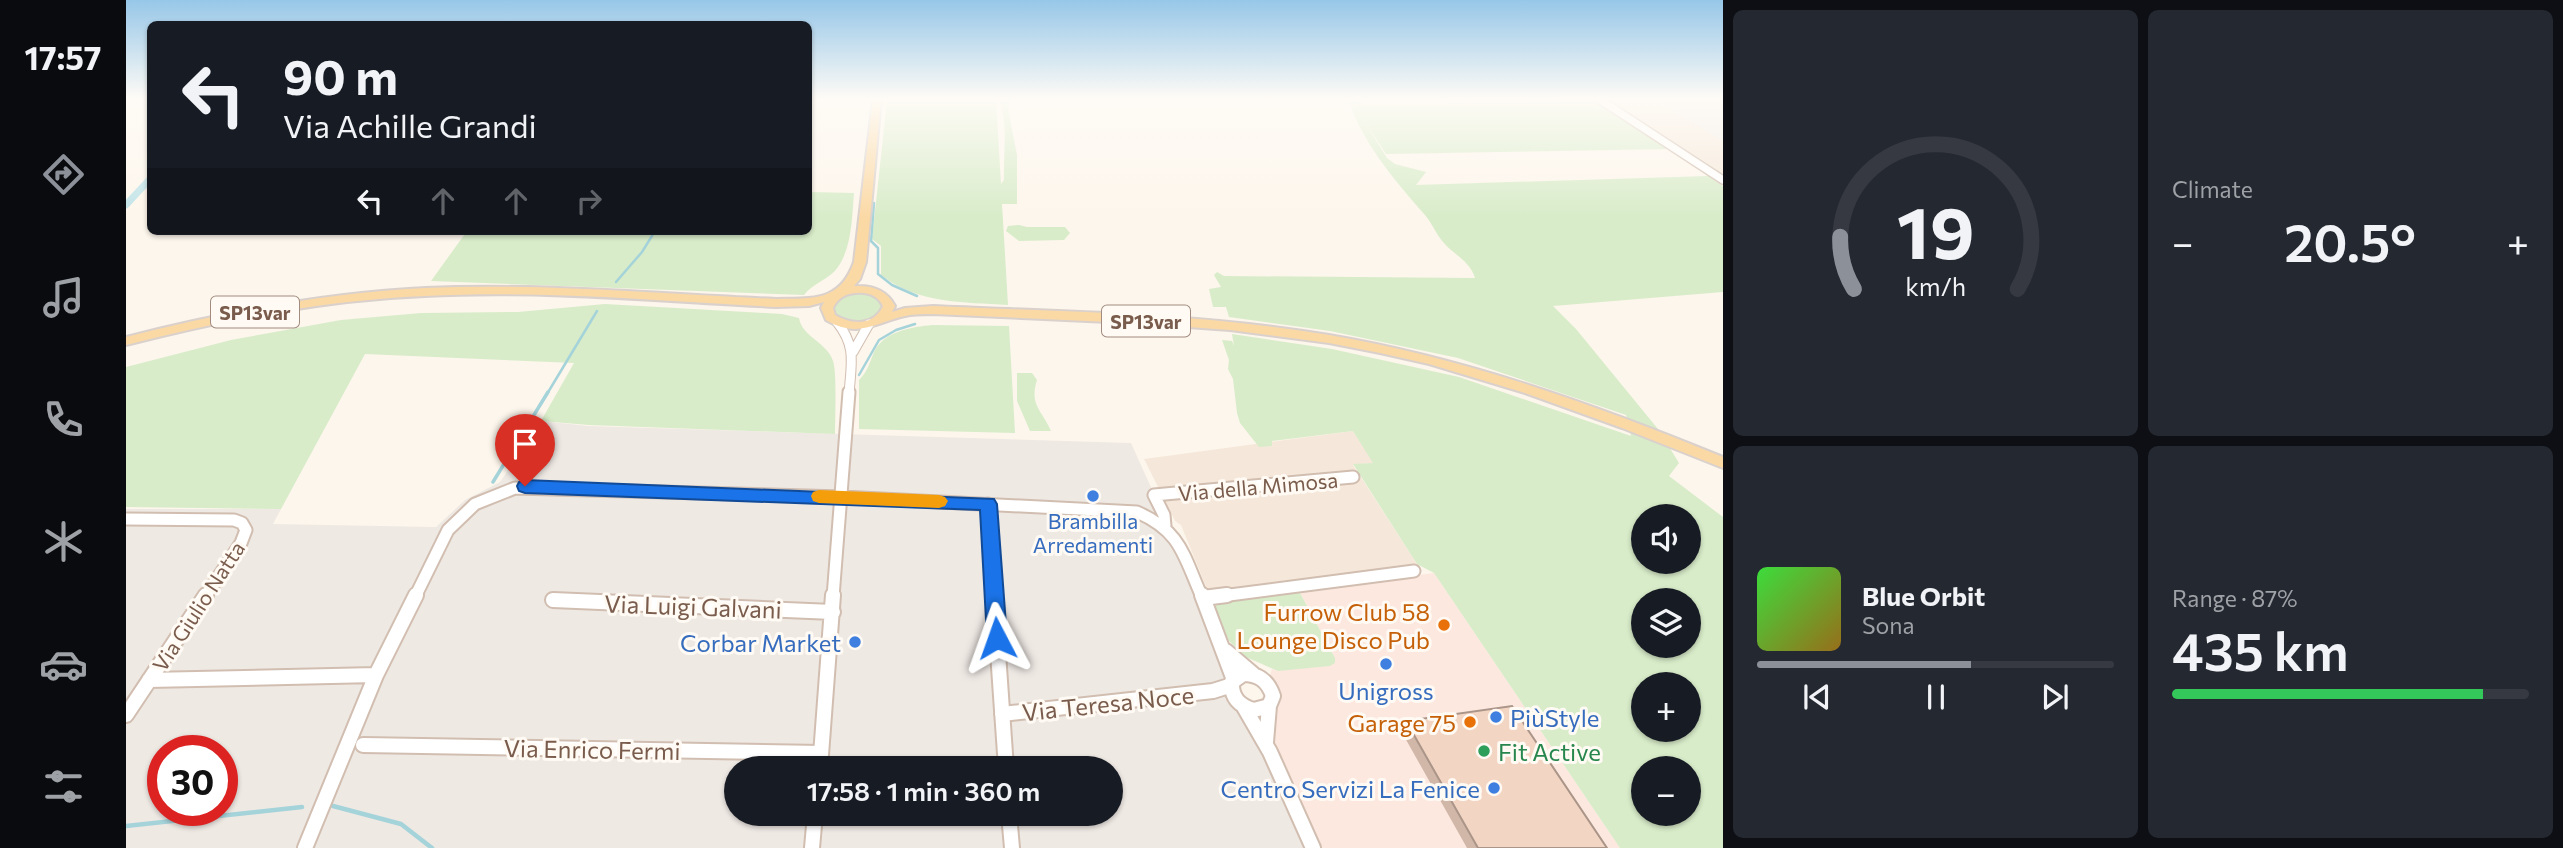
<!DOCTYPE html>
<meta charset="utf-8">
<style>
:root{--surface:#171b24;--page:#242831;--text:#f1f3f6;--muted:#9ea1a6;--line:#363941;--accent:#8c9099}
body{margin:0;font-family:Commissioner,sans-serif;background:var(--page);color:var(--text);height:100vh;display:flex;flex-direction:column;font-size:26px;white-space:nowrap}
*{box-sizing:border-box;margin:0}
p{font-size:23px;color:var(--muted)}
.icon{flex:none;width:38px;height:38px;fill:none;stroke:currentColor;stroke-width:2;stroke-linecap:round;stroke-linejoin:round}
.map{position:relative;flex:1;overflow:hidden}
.side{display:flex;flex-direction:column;gap:10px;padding:10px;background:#0d0f14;width:840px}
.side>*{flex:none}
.banner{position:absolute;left:21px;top:21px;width:665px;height:214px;border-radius:10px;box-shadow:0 2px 5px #0004;background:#171b24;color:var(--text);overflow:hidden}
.controls{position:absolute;left:1505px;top:504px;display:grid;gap:14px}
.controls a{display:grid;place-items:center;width:70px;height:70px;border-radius:50%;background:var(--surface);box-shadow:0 2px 5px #0004;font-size:35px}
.speed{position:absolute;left:21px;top:735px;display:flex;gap:14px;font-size:35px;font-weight:700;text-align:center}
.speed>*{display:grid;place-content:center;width:91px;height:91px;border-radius:50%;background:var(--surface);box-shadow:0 2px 5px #0004;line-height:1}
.speed .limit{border:10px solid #d22;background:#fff;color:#111}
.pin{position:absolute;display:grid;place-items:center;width:60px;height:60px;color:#fff;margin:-72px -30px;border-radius:50% 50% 50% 0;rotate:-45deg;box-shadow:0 0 7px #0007}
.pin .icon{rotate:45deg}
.me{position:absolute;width:77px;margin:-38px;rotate:356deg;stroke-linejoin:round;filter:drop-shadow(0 0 5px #0008)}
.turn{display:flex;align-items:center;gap:24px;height:147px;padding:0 21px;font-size:32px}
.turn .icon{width:91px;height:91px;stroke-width:2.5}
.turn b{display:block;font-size:49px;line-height:60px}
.lanes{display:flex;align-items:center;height:66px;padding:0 21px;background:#0003;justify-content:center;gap:35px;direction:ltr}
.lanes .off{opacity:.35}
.big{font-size:52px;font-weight:600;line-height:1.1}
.side .tile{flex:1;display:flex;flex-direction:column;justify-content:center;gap:10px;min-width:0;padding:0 24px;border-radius:10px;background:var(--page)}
.side .dial{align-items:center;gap:0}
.dial svg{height:182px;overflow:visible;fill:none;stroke:var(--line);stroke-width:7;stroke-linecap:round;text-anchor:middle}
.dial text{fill:var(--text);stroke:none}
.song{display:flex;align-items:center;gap:21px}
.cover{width:84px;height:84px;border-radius:10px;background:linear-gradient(135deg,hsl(120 70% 55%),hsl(40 70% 35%))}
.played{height:7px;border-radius:4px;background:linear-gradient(90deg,var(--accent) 60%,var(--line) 60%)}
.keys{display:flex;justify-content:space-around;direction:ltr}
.heat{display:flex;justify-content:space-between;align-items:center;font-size:38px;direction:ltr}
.charge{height:10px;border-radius:5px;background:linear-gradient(90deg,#34c759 87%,var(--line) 0)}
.side .tiles{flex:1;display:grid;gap:10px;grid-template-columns:repeat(2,1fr)}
.trip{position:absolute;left:598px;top:756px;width:399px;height:70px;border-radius:35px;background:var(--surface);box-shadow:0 2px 5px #0004;font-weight:600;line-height:70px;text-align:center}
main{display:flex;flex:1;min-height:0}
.tabs{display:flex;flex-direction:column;width:126px;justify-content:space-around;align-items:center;background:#090b0e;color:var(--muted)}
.tabs .icon{width:49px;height:49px}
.tabs .current{color:var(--accent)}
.tabs b{font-size:32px;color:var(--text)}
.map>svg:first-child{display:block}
.residential{fill:#f5e8da}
.commercial{fill:#fde8e0}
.industrial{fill:#efe9e4;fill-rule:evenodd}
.green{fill:#d8ecc9;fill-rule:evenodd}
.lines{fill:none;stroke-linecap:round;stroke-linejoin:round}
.stream-far2{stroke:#a5d3da;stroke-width:2.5}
.stream-far1{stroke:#a5d3da;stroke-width:3.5}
.stream{stroke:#a5d3da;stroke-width:4.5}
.canal{stroke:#bfe3e8;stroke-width:7}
.minor-far3-casing{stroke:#d1beb0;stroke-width:10}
.minor-far2-casing{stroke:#d1beb0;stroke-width:11}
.minor-far1-casing{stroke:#d1beb0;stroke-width:15}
.minor-casing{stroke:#d1beb0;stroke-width:18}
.major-casing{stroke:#dad1cd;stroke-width:4}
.minor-far3{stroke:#fff;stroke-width:7}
.minor-far2{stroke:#fff;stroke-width:9}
.minor-far1{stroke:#fff;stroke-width:11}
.minor{stroke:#fff;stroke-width:14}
.major{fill:#fbd9a5;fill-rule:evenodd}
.wall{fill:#d1b7a8}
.building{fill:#f3d5c3;stroke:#aa9588;stroke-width:2}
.route{fill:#1a73e8;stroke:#114b97;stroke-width:2}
.slow{fill:#f59e0b}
.shop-dot{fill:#3f7fe0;stroke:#fffaf3;stroke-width:2.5}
.food-dot{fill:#e8710a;stroke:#fffaf3;stroke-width:2.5}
.leisure-dot{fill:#2e9e5b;stroke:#fffaf3;stroke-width:2.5}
.labels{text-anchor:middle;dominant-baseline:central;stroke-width:6;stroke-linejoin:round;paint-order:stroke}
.shield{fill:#fffaf3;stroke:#a28b7f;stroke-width:2}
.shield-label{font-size:19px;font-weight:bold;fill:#7a5c4d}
.street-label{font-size:21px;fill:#7a5c4d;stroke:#fffaf3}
.shop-label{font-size:21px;fill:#366cbe;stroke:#fffaf3}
.near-street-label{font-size:24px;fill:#7a5c4d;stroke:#fffaf3}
.near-food-label{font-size:24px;fill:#c56008;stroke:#fffaf3;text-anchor:end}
.near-shop-label{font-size:24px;fill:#366cbe;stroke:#fffaf3;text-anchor:end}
.near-leisure-label{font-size:24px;fill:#27864d;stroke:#fffaf3;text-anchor:start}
</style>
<main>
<nav class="tabs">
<b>17:57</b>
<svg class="icon current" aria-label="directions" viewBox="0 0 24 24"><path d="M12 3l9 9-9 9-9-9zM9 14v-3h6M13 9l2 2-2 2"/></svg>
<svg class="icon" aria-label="music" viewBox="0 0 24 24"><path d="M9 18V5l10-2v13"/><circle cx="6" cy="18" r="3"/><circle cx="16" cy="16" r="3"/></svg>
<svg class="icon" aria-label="phone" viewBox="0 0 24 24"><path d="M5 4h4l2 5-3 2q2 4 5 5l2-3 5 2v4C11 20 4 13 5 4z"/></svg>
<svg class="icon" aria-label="climate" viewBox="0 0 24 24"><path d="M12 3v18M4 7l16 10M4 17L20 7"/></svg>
<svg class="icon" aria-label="car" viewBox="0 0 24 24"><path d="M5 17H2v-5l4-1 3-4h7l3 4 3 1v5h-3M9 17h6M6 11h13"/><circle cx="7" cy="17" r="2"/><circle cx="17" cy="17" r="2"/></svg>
<svg class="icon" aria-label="filters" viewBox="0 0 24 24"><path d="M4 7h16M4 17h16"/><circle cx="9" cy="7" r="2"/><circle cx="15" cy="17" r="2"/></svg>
</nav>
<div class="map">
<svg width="1597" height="848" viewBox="0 0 1597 848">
<rect width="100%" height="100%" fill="#fdf6ec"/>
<path class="residential" d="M 1478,99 L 1529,99 L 1597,141 L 1597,177 Z
M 1227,431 L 1248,463 L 1227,465 L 1291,564 L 1083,594 L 1055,525 L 1049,521 L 1018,459 Z"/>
<path class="commercial" d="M 1308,573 L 1494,848 L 1190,848 L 1145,751 L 1142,680 L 1146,669 L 1152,671 L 1209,658 L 1173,591 Z"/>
<path class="industrial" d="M 1529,99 L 1597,99 L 1597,141 L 1542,108 Z
M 416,421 L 462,426 L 1005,443 L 1075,598 L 1104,679 L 1183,848 L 0,848 L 0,509 L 155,509 L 147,524 L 310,527 L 339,500 L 374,482 ZM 37,751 L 96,751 L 96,810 L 37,810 ZM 611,768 L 985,768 L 985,814 L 611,814 Z"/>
<path class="green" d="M 872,99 L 884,99 L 882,110 L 891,155 L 891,204 L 876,204 L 882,305 C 837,302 792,304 755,275 L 755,246 L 746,239 L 761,101 L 870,101 L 875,184 L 878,180 C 877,156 883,117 872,99 Z
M 1222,99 L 1241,105 L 1470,101 L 1542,149 L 1260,154 L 1235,116 L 1261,158 L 1269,164 L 1300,172 L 1290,185 L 1582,176 L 1597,186 L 1597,292 L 1427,306 L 1450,329 L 1532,429 L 1553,463 L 1543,476 L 1597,517 L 1597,848 L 1494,848 L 1308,573 L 1291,564 L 1227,464 L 1247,463 L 1227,431 L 1146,441 L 1146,446 L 1133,447 L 1114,423 L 1111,413 L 1107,379 L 1102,369 L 1103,360 L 1096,340 L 1106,341 L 1108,346 L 1106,334 L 1206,349 L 1333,377 L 1505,436 L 1500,415 L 1332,358 L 1204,331 L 1103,317 L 1100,307 L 1087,307 L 1083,289 L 1095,287 L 1088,275 L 1091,272 L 1098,276 L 1349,278 C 1344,261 1328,255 1317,242 C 1310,234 1306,223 1299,215 C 1269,181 1236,142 1222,99 ZM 1517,516 L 1563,516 L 1563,562 L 1517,562 ZM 1517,600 L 1563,600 L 1563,646 L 1517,646 ZM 1517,684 L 1563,684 L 1563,730 L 1517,730 ZM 1517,768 L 1563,768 L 1563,814 L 1517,814 Z
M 683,192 L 728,193 C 726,216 726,247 712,267 C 704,279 687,283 678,295 L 305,281 L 341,231 L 682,231 Z
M 893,225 L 901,227 L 939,227 L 944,233 L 938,240 L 893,241 L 880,231 L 882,226 Z
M 729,292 L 752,297 L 758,305 L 752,317 C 734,324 724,323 708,315 L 706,305 L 719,294 Z
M 479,304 L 656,314 L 673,318 C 676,337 701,342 707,361 C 711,371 709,419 709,434 L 463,425 L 415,421 L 448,363 L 239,354 L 155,509 L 0,507 L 0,367 L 105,340 L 215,320 L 295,313 L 392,312 Z
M 806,325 L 883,326 L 889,433 L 733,429 L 733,380 C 742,371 743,364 748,352 C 758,331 786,327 806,325 Z
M 891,373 L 906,373 L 911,380 C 903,405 916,410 925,431 L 904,431 L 891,401 Z
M 1173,591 L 1209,658 L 1209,663 L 1204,666 L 1152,671 L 1120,657 L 1103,641 L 1088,607 L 1093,601 Z"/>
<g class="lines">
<path class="stream-far2" d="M 748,203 L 745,241 L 752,248 L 752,274 L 766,285 L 791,296
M 490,282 L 516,252 L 529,231
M 733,375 L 753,340 L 770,330 L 789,324
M 421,394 L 471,311"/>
<path class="stream-far1" d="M 367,482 L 422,392"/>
<path class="stream" d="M 207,806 L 275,824 L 306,848
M 0,826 L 176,807"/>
<path class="canal" d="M 0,205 L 24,179"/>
<defs>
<path id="minor-far3" d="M 1473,99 L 1597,180"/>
<path id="minor-far2" d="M 711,322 C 731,347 725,364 723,394
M 727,352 L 743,324"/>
<path id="minor-far1" d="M 862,504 L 868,597
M 0,519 L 108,520 L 116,523 L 120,530 L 115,543 L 79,597
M 1039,526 L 1038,515 L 1028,495 L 1227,477
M 289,597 L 322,530 L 349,504 L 389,488 L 717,497 L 1011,512 C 1056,532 1057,555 1076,597
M 707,597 L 723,392
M 1088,597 L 1288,571"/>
<path id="minor" d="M 868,595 L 880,768
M 1076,595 L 1108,680
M 1077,598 L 1101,595
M 427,600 L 707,612
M 1100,651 L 1127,674
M 1117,674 C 1133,674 1142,681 1147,696 L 1143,706 L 1128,710 C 1114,706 1105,698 1106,682 Z
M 23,680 L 250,675
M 1118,707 L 1144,752 L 1187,848
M 876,714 L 1087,691 L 1106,685
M 0,715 L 80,595
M 1140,742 L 1143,706
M 237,745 L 695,753
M 694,768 L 707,595
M 883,814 L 886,848
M 179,848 L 250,675 L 290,595
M 686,848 L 689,814"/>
<path id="major" d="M 747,99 L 755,99 L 740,262 L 734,279 L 728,286 C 746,285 761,290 769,306 L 766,312 L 779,308 L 807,306 C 939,312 1073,313 1203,335 C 1339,358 1470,405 1597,457 L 1597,468 L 1496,428 L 1399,393 L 1303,364 L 1254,353 L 1203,343 L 1104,330 L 1005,323 L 807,314 C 798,314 788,314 779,316 C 748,323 732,339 700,320 L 695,308 L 698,302 L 683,306 L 650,307 C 533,301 416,290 299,296 C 198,300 98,320 0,345 L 0,337 C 98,312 198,293 299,288 C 416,283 533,294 650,299 C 687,298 714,302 728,262 ZM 738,293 C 747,294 753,298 757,306 C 748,326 726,325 709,315 L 707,308 C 713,295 725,292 738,293 Z"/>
</defs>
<use href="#minor-far3" class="minor-far3-casing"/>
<use href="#minor-far2" class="minor-far2-casing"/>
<use href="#minor-far1" class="minor-far1-casing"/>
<use href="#minor" class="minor-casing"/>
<use href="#major" class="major-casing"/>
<use href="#minor-far3" class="minor-far3"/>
<use href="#minor-far2" class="minor-far2"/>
<use href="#minor-far1" class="minor-far1"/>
<use href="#minor" class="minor"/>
<use href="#major" class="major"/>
</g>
<path class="wall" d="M 1280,721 L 1481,848 L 1341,848 L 1274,729 Z"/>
<path class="building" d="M 1386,706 L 1481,848 L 1352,848 L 1280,721 Z"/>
<linearGradient id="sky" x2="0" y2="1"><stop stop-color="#97c7e8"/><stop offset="0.45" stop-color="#fefbf6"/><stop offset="1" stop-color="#fefbf6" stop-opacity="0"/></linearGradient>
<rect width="1597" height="218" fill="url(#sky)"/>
<path class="route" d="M 399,480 L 868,499 L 871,504 L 881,638 L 878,644 L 871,647 L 864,644 L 861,638 L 854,510 L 399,493 L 393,491 L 391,486 L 393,482 Z"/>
<path class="slow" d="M 693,490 L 813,495 L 819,497 L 822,501 L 819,506 L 813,508 L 693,503 L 687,501 L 685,496 L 687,492 Z"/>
<g class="shop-dot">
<circle cx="967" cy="496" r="7"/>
<circle cx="729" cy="642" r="7"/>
<circle cx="1260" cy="664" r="7"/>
<circle cx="1370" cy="717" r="7"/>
<circle cx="1368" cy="788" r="7"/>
</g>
<g class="food-dot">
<circle cx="1318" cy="625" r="7"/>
<circle cx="1344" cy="722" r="7"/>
</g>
<circle class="leisure-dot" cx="1358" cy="751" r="7"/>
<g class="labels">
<g class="shield">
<rect x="85" y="296.5" width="88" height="31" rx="5"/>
<rect x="976" y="305.5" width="88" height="31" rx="5"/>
</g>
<g class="shield-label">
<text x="129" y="312">SP13var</text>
<text x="1020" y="321">SP13var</text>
</g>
<g class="street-label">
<text transform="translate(1132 486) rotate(-5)">Via della Mimosa</text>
<text transform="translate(72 606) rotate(-57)">Via Giulio Natta</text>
</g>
<g class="shop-label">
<text x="967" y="520">Brambilla<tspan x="967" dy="24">Arredamenti</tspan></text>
</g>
<g class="near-street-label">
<text transform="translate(567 606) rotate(2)">Via Luigi Galvani</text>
<text transform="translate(982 703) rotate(-6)">Via Teresa Noce</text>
<text transform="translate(466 749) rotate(1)">Via Enrico Fermi</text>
</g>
<g class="near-food-label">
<text x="1304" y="611">Furrow Club 58<tspan x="1304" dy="28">Lounge Disco Pub</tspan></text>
<text x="1330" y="722">Garage 75</text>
</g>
<g class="near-shop-label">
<text x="715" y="642">Corbar Market</text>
<text x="1260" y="690" text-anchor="middle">Unigross</text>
<text x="1384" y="717" text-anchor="start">PiùStyle</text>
<text x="1354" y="788">Centro Servizi La Fenice</text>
</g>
<g class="near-leisure-label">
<text x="1372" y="751">Fit Active</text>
</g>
</g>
</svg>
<div class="controls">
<a><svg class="icon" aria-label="sound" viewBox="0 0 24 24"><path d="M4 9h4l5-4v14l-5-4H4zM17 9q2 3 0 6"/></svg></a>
<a><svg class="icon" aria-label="layers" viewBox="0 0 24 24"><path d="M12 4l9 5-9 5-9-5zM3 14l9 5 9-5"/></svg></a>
<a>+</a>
<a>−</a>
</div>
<div class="speed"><div class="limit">30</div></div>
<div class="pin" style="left:399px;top:486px;background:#d93025"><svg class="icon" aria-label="arrive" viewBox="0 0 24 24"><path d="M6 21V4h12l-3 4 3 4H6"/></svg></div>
<svg class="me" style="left:871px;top:638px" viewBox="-20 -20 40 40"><path d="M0-17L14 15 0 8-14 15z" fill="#1a73e8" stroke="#fff" stroke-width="4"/></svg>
<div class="trip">17:58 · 1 min · 360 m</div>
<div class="banner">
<div class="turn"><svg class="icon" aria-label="left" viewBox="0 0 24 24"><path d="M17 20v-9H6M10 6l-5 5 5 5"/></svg><div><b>90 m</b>Via Achille Grandi</div></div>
<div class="lanes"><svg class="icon" aria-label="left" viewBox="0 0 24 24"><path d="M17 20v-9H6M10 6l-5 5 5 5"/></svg><svg class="icon off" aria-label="ahead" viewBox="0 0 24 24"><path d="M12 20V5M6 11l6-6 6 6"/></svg><svg class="icon off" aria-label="ahead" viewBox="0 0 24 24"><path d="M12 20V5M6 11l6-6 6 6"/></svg><svg class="icon off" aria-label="right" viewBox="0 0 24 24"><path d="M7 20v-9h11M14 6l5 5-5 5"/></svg></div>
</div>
</div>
<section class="side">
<div class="tiles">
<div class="tile dial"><svg viewBox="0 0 100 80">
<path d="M14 69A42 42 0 1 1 86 69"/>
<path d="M14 69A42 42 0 0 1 8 46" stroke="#8c9099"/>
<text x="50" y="56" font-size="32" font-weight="700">19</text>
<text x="50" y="72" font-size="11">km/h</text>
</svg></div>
<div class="tile"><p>Climate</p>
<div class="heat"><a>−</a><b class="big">20.5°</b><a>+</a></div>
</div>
<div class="tile">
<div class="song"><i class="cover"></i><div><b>Blue Orbit</b><p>Sona</p></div></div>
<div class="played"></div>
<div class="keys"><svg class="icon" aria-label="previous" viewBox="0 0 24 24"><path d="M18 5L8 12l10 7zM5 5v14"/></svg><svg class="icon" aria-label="pause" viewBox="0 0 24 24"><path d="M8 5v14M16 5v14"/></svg><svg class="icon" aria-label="next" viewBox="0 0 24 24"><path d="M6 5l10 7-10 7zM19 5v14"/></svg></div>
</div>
<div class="tile"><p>Range · 87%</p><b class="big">435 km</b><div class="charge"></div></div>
</div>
</section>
</main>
